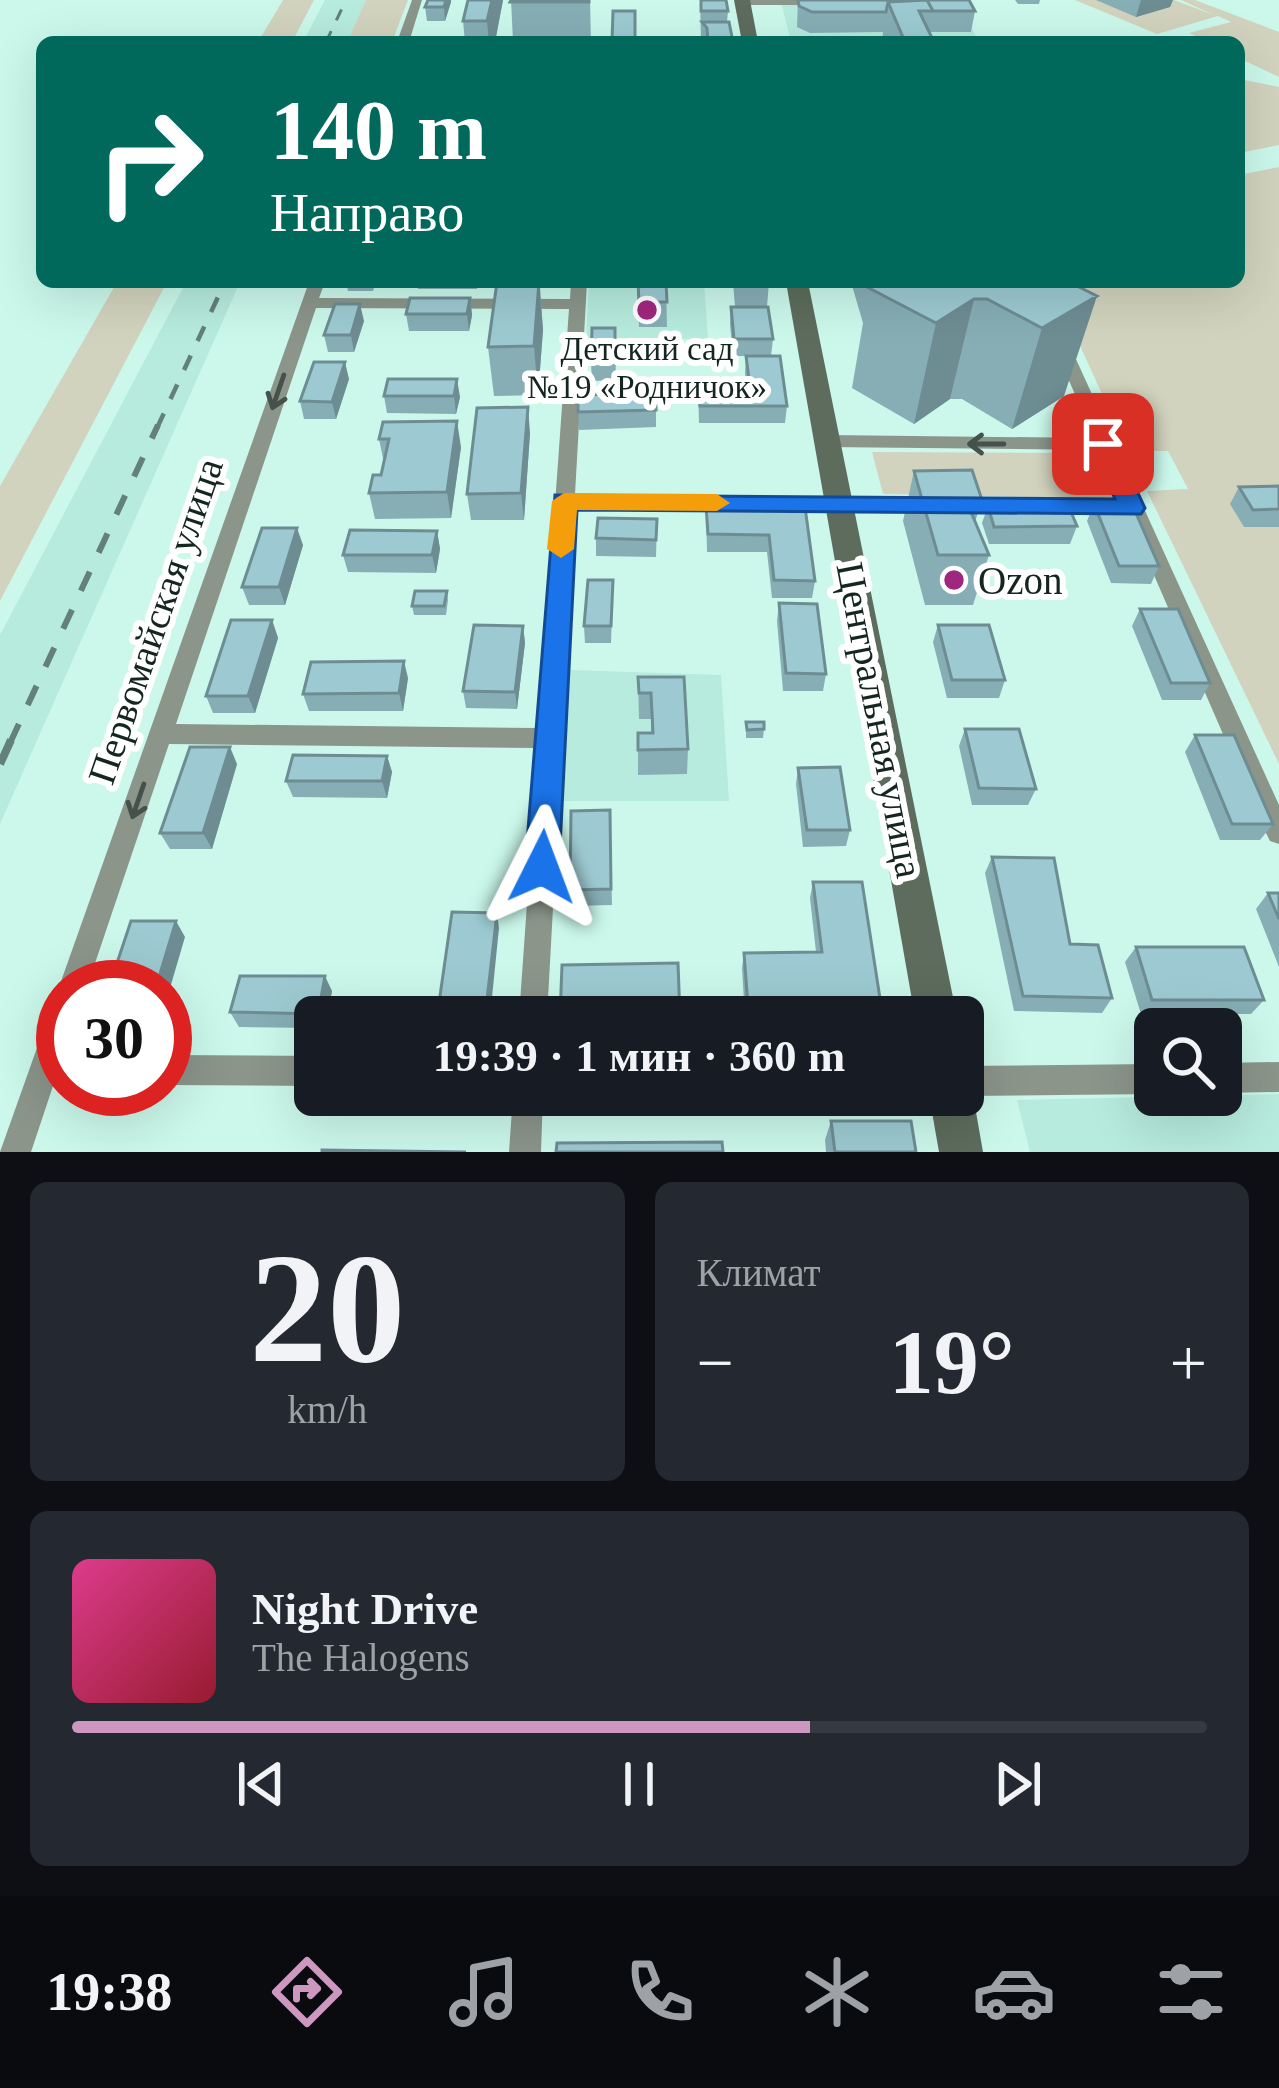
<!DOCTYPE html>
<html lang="ru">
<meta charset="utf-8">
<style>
:root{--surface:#171b24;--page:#242831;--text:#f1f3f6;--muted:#9ea1a6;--line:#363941;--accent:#cd97c0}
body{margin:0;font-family:Georgia,serif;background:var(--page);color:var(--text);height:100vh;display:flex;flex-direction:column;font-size:45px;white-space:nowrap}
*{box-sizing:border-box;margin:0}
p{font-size:39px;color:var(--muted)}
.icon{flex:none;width:66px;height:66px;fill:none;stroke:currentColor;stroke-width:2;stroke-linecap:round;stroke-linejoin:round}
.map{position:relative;height:1152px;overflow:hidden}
.drawer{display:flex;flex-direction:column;gap:30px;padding:30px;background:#0d0f14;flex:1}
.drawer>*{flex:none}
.hud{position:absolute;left:36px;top:36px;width:1209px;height:252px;border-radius:18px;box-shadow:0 12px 48px #0002;background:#00695c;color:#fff;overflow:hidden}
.buttons{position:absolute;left:1134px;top:1008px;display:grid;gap:24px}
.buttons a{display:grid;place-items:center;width:108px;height:108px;border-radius:18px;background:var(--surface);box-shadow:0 12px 48px #0002;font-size:60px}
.speed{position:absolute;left:36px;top:960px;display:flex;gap:24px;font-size:60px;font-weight:700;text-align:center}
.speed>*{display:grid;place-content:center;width:156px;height:156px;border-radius:50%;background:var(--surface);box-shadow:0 12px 48px #0002;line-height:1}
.speed .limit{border:18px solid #d22;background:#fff;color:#111}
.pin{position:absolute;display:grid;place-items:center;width:102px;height:102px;color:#fff;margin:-51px;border-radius:24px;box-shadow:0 6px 18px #0006}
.me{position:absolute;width:132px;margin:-66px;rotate:3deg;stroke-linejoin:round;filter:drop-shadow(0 0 9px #0008)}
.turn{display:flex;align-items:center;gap:42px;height:252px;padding:0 36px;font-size:54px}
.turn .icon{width:156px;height:156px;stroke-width:2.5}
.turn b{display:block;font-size:84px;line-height:102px}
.big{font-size:90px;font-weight:600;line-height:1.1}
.drawer .widget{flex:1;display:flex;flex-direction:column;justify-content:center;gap:18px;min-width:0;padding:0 42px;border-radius:18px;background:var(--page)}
.drawer .dial{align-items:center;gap:0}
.dial b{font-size:156px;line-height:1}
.song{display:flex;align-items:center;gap:36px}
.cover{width:144px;height:144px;border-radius:18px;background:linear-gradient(135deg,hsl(330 70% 55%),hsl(350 70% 35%))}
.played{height:12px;border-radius:6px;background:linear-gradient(90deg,var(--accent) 65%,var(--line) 65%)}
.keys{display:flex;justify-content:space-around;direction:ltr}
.heat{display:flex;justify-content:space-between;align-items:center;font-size:66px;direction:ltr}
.drawer .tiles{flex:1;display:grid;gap:30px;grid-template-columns:1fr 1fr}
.widget:last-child{grid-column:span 2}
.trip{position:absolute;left:294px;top:996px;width:690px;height:120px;border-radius:18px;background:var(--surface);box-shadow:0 12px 48px #0002;font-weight:600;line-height:120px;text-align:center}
.tab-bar{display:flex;height:192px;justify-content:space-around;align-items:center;background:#090b0e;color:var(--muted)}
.tab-bar .icon{width:84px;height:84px}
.tab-bar .active{color:var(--accent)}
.tab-bar b{font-size:54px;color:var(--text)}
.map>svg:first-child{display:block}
.built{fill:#b6ebdd}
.green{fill:#d1d3be}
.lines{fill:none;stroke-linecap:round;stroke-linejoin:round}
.street{fill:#8b958a;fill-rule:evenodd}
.secondary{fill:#5d6c5c;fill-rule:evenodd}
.rail-far3{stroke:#648179;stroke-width:3;stroke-dasharray:12 12;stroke-linecap:butt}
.rail-far2{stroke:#648179;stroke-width:4.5;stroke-dasharray:16 16;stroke-linecap:butt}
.rail-far1{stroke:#648179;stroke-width:6;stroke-dasharray:21 21;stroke-linecap:butt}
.rail{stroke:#648179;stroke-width:8;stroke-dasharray:27 27;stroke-linecap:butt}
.wall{fill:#87aeb5}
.shaded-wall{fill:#6e8d93}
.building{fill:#9dcad2;stroke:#6e8d93;stroke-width:3}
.oneway{stroke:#44524b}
.route{fill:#1a73e8;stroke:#114b97;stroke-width:3}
.slow{fill:#f59e0b}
.poi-dot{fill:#a0277f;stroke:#fff;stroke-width:4.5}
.labels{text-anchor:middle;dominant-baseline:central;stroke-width:12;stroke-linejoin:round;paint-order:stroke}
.far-poi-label{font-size:33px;fill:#152621;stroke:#fff}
.poi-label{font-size:39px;fill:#152621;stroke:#fff;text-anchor:start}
.street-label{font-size:39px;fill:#152621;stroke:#fff}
</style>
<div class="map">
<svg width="1279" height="1152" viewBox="0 0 1279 1152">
<rect width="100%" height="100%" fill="#cbf8eb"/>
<path class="built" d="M 325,0 L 366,0 L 347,42 L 303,42 Z
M 781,2 L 959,3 L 979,42 L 791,42 Z
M 186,282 L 240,282 L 0,824 L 0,635 Z
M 589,282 L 704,282 L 708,339 L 586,339 Z
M 570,670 L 721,675 L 729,801 L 562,801 Z
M 1279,1094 L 1279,1152 L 1030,1152 L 1017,1100 Z"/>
<path class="green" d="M 283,0 L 314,0 L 292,42 L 258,42 Z
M 366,0 L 408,0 L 392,42 L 347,42 Z
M 1075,0 L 1174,0 L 1214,15 L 1181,0 L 1195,0 L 1279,32 L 1279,77 L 1239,58 L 1239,42 L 1208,42 L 1189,33 L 1231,22 L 1218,16 L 1157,34 Z
M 1239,79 L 1279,87 L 1279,145 L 1239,153 Z
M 1279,167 L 1279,764 L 1147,491 L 1188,489 L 1168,451 L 1128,451 L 1051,282 L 1239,282 L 1239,175 Z
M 117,282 L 167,282 L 0,601 L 0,486 Z
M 872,452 L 1098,453 L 1119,499 L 883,494 Z"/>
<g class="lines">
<path class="street" d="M 412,0 L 422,0 L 409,42 L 397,42 Z
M 738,0 L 829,0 L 830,2 L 825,5 L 742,5 Z
M 309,282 L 325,282 L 319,298 L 570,299 L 571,282 L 587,282 L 575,494 L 1014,499 L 1024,506 L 1014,513 L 575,508 L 547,1017 L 519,1017 L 538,748 L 169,744 L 87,987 L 63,987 L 63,997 L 59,987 ZM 316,308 L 569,309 L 539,728 L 176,724 Z
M 1062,341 L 1070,346 L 1279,805 L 1279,844 L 1270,841 L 1266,833 L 1127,513 L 1045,513 L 1035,506 L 1045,499 L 1121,501 L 1099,450 L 827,447 L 818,441 L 827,435 L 1094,438 L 1054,346 Z
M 63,1000 L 63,1056 L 31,1152 L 0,1152 L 49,1014 L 53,1004 Z
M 165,1055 L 315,1056 L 315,1086 L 165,1085 Z
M 1279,1062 L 1279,1092 L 1221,1093 L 1221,1063 Z
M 1155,1064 L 1155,1094 L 963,1096 L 961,1095 L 963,1066 Z
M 513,1095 L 543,1095 L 541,1152 L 509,1152 Z"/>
<path class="secondary" d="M 734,0 L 750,0 L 758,42 L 742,42 Z
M 786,282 L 808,282 L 957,1017 L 915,1017 Z
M 963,1078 L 973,1095 L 983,1152 L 939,1152 L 929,1095 L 963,1095 Z"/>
<path class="rail-far3" d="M 326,42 L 346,0"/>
<path class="rail-far2" d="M 157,428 L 225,282"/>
<path class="rail-far1" d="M 10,743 L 158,425"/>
<path class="rail" d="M 0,764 L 11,740"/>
</g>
<path class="wall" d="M 468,0 L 503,0 L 495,42 L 465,42 L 463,21 Z
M 511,0 L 590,0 L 591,42 L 513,42 Z
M 700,0 L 728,11 L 727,22 L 733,42 L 701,42 Z
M 798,0 L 969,0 L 975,11 L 971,32 L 929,32 L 934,42 L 882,42 L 883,32 L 810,33 L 797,27 Z
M 1015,0 L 1040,0 L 1039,4 L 1018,4 Z
M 1096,0 L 1173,0 L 1170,7 L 1136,17 Z
M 451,2 L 445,21 L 427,21 L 425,7 Z
M 346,282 L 376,282 L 373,291 L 348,291 Z
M 417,282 L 478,282 L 477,289 L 418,289 Z
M 497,282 L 550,282 L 550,286 L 540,286 L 543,330 L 538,395 L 494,396 L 488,347 Z
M 637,282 L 678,282 L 678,287 L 666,287 L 667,327 L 639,327 Z
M 733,282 L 769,282 L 767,307 L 773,339 L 771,356 L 787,406 L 785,423 L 699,423 L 698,386 L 746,386 L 745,373 L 746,356 L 733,356 L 730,324 L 731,307 L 735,307 Z
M 851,282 L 1069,282 L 1064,396 L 1012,429 L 962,399 L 950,399 L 914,424 L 852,388 L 863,323 Z
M 470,298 L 472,315 L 469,331 L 409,331 L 406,314 Z
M 364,321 L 354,352 L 328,352 L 324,335 Z
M 615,328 L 616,380 L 592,381 L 591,363 Z
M 349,379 L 336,419 L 304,419 L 300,401 Z
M 578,395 L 656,410 L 656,427 L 579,430 Z
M 384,396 L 460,397 L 456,414 L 387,413 Z
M 383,422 L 461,447 L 451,518 L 375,519 L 369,493 L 381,475 L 384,463 L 379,439 Z
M 530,433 L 524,520 L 471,520 L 467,494 Z
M 914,471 L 982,500 L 975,522 L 989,555 L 973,605 L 925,605 L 903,521 Z
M 1279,486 L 1279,527 L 1244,527 L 1230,504 L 1239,487 Z
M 1094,504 L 1159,566 L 1151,584 L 1111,583 L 1087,521 Z
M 706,506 L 805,507 L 815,581 L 812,598 L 772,598 L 767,552 L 707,552 Z
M 988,506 L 1077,526 L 1070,544 L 989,544 L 982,523 Z
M 657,519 L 656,557 L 596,556 L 596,538 Z
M 437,531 L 440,549 L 436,573 L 348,572 L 343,555 Z
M 303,545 L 285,605 L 249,605 L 242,587 Z
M 613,580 L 611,643 L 585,643 L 584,626 Z
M 447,591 L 448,600 L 446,615 L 414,615 L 412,606 Z
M 779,603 L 826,674 L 823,691 L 783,691 L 777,621 Z
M 1140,609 L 1210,683 L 1201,700 L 1162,700 L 1132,626 Z
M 272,620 L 278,638 L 255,713 L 213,713 L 206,696 Z
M 938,625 L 1005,680 L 999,698 L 947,698 L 933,642 Z
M 523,626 L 525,643 L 517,709 L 466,708 L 463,691 Z
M 638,677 L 684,677 L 688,749 L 687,774 L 638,775 L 638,733 L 651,733 L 651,719 L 639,719 Z
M 408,678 L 403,711 L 309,711 L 303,694 Z
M 746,722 L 764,729 L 763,738 L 746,738 Z
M 965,729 L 1036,789 L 1028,805 L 972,805 L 959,746 Z
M 1195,735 L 1273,824 L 1260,840 L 1220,840 L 1185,752 Z
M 387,756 L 392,772 L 387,798 L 293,797 L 286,781 Z
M 237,764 L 212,849 L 170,849 L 160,833 Z
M 798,768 L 850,830 L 846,846 L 803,847 L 796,784 Z
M 610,810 L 612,905 L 572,906 L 570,890 Z
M 992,857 L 1070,944 L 1112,998 L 1102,1013 L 1014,1011 L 985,873 Z
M 813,882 L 881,1005 L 877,1017 L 745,1017 L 742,968 L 744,953 L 816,952 L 810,898 Z
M 1268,893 L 1279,893 L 1279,967 L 1256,909 Z
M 1136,947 L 1264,1000 L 1251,1014 L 1141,1014 L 1125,962 Z
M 332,991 L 327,1017 L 315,1017 L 315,1028 L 239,1027 L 230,1012 Z
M 831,1121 L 916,1152 L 826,1152 L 825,1140 Z"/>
<path class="shaded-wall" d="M 446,0 L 451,0 L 451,2 L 445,21 L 444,7 Z
M 492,0 L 503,0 L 495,42 L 489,42 L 487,21 Z
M 1141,0 L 1173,0 L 1170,7 L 1136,17 Z
M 539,282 L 543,330 L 538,395 L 534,346 Z
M 1097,296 L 1064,396 L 1012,429 L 1042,328 Z
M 470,298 L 472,315 L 469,331 L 467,314 Z
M 974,299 L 950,399 L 914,424 L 936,323 Z
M 360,304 L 364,321 L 354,352 L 351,335 Z
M 345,362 L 349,379 L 336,419 L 332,402 Z
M 457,379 L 460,397 L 456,414 L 454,396 Z
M 528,407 L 530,433 L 524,520 L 521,493 Z
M 457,421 L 461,447 L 451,518 L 447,492 Z
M 297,528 L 303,545 L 285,605 L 279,587 Z
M 437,531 L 440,549 L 436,573 L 432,555 Z
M 272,620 L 278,638 L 255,713 L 248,696 Z
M 523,626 L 525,643 L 517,709 L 515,692 Z
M 404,661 L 408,678 L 403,711 L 399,693 Z
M 230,747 L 237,764 L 212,849 L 203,833 Z
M 387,756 L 392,772 L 387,798 L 382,781 Z
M 497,913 L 499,928 L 490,1017 L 485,1017 Z
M 176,921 L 185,937 L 165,1005 L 165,987 L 156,987 Z
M 325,976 L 332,991 L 327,1017 L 319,1017 L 318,1014 Z"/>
<path class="building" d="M 428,0 L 446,0 L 444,7 L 425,7 Z
M 468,0 L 492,0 L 487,21 L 463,21 Z
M 511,0 L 589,0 L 589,2 L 510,2 Z
M 701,0 L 726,0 L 728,11 L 701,11 Z
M 798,0 L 919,0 L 888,2 L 886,12 L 812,12 L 799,6 Z
M 927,0 L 933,11 L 919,11 L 934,42 L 905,42 L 888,2 Z
M 927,0 L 969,0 L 975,11 L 933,11 Z
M 613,11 L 635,11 L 635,42 L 612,42 Z
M 702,22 L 729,22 L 733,42 L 708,42 L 707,28 Z
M 497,282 L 539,282 L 534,346 L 488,347 Z
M 638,282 L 666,282 L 667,302 L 639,302 Z
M 736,282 L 769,282 L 770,285 L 737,285 Z
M 880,282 L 1069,282 L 1097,296 L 1042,328 L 987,299 L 974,299 L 936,323 L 869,288 Z
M 410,298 L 470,298 L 467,314 L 406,314 Z
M 335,304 L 360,304 L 351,335 L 324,335 Z
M 731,307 L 768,307 L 773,339 L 734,339 Z
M 592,328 L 615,328 L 615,363 L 591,363 Z
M 746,356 L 780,356 L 787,406 L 700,406 L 698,386 L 750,386 Z
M 314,362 L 345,362 L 332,402 L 300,401 Z
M 388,379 L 457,379 L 454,396 L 384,396 Z
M 655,393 L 656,410 L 578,412 L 578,395 Z
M 528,407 L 521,493 L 467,494 L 477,408 Z
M 457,421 L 447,492 L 369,493 L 373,475 L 381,475 L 389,439 L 379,439 L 383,422 Z
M 972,470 L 982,500 L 966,500 L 989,555 L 938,555 L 914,471 Z
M 1279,486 L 1279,509 L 1253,510 L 1239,487 Z
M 1094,504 L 1132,504 L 1159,566 L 1119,566 Z
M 1068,505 L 1077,526 L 994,527 L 988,506 Z
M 706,506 L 805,507 L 815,581 L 774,580 L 769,535 L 708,534 Z
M 598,518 L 657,519 L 656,540 L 596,538 Z
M 262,528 L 297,528 L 279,587 L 242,587 Z
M 350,530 L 437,531 L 432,555 L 343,555 Z
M 588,580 L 613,580 L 611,626 L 584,626 Z
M 415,591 L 447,591 L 444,606 L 412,606 Z
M 779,603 L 817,604 L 826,674 L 786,673 Z
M 1140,609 L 1178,609 L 1210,683 L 1171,683 Z
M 231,620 L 272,620 L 248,696 L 206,696 Z
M 474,625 L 523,626 L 515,692 L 463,691 Z
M 938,625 L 989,625 L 1005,680 L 952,680 Z
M 404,661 L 399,693 L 303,694 L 311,662 Z
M 638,677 L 684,677 L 688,749 L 638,750 L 638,733 L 653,733 L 651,693 L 639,693 Z
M 746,722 L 764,722 L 764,729 L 747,730 Z
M 965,729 L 1019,729 L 1036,789 L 979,788 Z
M 1195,735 L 1234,735 L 1273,824 L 1232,824 Z
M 190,747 L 230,747 L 203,833 L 160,833 Z
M 293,755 L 387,756 L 382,781 L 286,781 Z
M 840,767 L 850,830 L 807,830 L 798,768 Z
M 610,810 L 611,889 L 570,890 L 571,811 Z
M 992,857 L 1054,858 L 1070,944 L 1098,945 L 1112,998 L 1023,996 Z
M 813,882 L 862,882 L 881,1005 L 748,1006 L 744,953 L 822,952 Z
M 1268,893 L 1279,893 L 1279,919 Z
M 452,912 L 497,913 L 485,1017 L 437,1017 Z
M 131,921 L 176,921 L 156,987 L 109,987 Z
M 1136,947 L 1244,947 L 1264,1000 L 1152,1000 Z
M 678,963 L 680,1017 L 560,1017 L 562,965 Z
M 240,976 L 325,976 L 318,1014 L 230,1012 Z
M 831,1121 L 911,1121 L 916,1152 L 835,1152 Z
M 722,1142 L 723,1152 L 556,1152 L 557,1143 Z
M 322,1150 L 466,1152 L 322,1152 Z"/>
<defs><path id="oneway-shaft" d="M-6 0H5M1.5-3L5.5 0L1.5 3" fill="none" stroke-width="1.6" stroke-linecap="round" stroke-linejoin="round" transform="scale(3)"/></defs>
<g class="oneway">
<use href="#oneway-shaft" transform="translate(278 392) rotate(109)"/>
<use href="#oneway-shaft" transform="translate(986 444) rotate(-180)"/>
<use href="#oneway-shaft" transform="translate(138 801) rotate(109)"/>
</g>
<path class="route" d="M 1103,436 L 1115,444 L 1145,508 L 1141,514 L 577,510 L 559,867 L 554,877 L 542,882 L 530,877 L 525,867 L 555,495 L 1115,499 L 1091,444 Z"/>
<path class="slow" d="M 564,493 L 717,494 L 730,503 L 717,511 L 577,510 L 574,549 L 561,558 L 547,549 L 552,501 Z"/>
<g class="poi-dot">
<circle cx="647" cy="310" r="12"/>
<circle cx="954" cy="580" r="12"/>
</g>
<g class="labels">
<g class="far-poi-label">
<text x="647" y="349">Детский сад<tspan x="647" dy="38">№19 «Родничок»</tspan></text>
</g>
<g class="poi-label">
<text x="978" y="580">Ozon</text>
</g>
<g class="street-label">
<text transform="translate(155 621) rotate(-71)">Первомайская улица</text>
<text transform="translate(880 720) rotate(79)">Центральная улица</text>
</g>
</g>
</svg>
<div class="buttons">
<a><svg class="icon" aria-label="search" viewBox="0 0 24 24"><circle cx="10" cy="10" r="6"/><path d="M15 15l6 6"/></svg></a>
</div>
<div class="speed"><div class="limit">30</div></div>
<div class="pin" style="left:1103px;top:444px;background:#d93025"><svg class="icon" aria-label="arrive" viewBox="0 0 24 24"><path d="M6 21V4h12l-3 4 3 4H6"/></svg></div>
<svg class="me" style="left:542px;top:867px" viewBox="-20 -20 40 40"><path d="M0-17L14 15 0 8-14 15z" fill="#1a73e8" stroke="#fff" stroke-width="4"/></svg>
<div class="trip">19:39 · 1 мин · 360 m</div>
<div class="hud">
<div class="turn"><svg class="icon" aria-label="right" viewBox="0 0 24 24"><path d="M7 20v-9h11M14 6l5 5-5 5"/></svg><div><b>140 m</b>Направо</div></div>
</div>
</div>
<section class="drawer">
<div class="tiles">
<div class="widget dial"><b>20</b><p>km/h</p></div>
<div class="widget"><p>Климат</p>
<div class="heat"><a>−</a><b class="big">19°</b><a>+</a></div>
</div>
<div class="widget">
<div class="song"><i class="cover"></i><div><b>Night Drive</b><p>The Halogens</p></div></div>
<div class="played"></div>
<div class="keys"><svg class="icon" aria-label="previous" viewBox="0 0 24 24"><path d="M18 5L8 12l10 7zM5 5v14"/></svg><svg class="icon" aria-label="pause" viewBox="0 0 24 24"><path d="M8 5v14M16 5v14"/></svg><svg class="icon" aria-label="next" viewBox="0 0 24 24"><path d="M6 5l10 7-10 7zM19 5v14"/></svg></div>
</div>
</div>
</section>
<nav class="tab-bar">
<b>19:38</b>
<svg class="icon active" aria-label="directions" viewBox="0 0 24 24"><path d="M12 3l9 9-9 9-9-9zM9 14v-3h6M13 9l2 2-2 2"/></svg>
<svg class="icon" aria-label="music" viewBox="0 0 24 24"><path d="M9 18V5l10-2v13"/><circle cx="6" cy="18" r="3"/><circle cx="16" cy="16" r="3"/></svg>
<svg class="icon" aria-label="phone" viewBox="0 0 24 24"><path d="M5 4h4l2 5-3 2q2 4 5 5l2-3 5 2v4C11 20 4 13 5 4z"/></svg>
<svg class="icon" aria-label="climate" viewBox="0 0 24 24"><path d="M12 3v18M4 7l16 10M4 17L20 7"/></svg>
<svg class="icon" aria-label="car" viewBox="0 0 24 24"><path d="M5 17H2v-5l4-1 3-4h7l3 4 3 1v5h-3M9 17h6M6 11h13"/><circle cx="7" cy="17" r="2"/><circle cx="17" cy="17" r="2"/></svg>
<svg class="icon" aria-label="filters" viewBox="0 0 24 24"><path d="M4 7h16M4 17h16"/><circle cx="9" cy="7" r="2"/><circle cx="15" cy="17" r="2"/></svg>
</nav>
